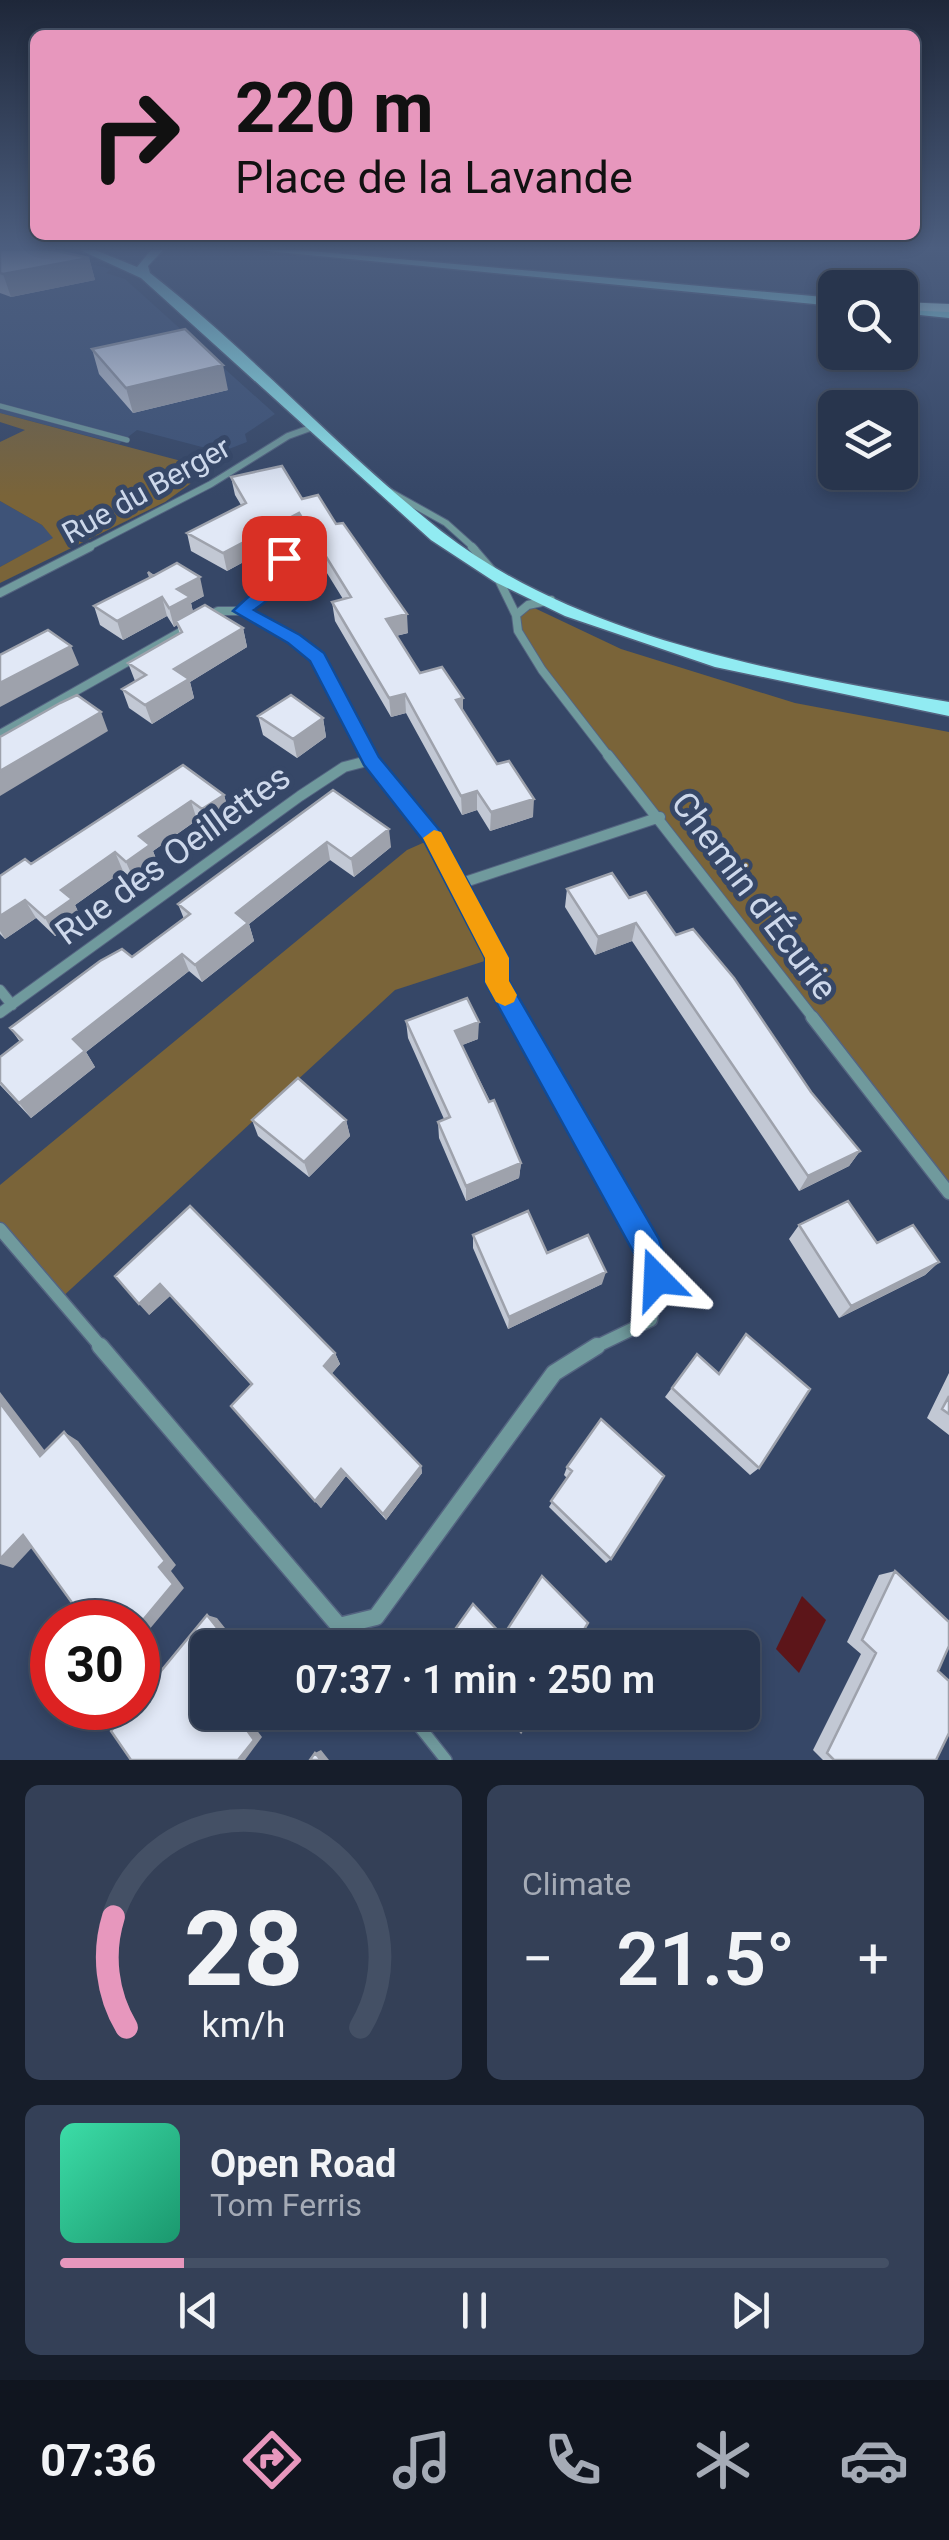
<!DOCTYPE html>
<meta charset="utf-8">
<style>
:root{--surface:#28354d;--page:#344057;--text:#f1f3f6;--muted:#a5abb6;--line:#445065;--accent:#e797bd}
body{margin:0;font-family:Roboto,sans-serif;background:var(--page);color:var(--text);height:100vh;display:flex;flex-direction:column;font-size:38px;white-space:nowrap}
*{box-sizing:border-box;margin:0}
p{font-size:32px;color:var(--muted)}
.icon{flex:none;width:55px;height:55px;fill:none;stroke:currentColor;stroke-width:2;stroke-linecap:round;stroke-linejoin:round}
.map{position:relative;height:1760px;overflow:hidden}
.sheet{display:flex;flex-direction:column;gap:25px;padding:25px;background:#161d2a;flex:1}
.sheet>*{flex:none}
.banner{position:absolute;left:30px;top:30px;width:890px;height:210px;border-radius:15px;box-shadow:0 5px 15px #0003,0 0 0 2px var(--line);background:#e797bd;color:#111;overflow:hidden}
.tools{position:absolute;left:818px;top:270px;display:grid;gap:20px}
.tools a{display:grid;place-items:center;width:100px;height:100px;border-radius:15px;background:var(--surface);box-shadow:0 5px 15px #0003,0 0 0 2px var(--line);font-size:50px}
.speed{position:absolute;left:30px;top:1600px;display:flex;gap:20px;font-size:50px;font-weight:700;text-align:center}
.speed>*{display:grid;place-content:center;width:130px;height:130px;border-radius:50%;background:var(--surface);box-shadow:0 5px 15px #0003,0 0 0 2px var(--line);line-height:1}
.speed .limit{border:15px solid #d22;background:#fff;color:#111}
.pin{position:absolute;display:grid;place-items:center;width:85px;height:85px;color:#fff;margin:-42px;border-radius:20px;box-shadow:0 5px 15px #0006}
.me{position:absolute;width:110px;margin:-55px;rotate:339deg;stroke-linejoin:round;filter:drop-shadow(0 0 8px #0008)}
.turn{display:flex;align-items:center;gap:35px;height:210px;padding:0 40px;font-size:45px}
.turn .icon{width:130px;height:130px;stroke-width:2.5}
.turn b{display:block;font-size:70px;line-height:85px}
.big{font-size:75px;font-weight:600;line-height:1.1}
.sheet .card{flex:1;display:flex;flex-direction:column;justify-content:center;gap:15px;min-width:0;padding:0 35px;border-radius:15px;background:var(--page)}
.sheet .dial{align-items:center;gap:0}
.dial svg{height:260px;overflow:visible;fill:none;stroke:var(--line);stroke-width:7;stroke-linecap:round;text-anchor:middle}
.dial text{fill:var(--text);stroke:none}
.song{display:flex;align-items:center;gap:30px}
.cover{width:120px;height:120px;border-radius:15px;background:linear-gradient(135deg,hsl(160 70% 55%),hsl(160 70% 35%))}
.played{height:10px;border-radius:5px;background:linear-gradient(90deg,var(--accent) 15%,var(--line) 15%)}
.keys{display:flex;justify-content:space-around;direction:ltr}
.heat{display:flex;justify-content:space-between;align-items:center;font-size:55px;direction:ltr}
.sheet .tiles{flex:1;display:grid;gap:25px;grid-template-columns:1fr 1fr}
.card:last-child{grid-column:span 2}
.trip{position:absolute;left:190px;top:1630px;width:570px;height:100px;border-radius:15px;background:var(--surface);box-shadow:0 5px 15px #0003,0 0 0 2px var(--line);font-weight:600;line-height:100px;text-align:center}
.menu{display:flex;height:160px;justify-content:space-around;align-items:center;background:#10151f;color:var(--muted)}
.menu .icon{width:70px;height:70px}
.menu .active{color:var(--accent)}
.menu b{font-size:45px;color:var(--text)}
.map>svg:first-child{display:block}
.built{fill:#3e5378}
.green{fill:#7a6439}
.water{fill:#5c1519}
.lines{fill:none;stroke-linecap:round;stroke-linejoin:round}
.service-far2-casing{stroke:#546481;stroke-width:6}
.service-far1-casing{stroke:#546481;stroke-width:9}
.service-casing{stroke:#546481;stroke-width:14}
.minor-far4-casing{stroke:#546481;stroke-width:8}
.minor-far3-casing{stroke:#546481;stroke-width:10}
.minor-far2-casing{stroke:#546481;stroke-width:12}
.minor-far1-casing{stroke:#546481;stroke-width:15}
.minor-casing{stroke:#546481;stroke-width:19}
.primary-casing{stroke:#546481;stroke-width:3}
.trunk-casing{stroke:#546481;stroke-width:2}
.service-far2{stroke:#709a9d;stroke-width:5}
.service-far1{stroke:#709a9d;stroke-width:6}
.service{stroke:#709a9d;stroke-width:11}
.minor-far4{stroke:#709a9d;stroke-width:6}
.minor-far3{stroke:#709a9d;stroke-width:8}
.minor-far2{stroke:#709a9d;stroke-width:10}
.minor-far1{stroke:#709a9d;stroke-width:12}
.minor{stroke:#709a9d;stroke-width:16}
.primary{fill:#91ebf2;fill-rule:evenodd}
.trunk{fill:#bcf2f7;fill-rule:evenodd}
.wall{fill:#c2c8d4}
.shaded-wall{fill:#9ea2ac}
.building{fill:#e1e8f6;stroke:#9ea2ac;stroke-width:2.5}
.route{fill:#1a73e8;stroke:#114b97;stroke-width:2.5}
.slow{fill:#f59e0b}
.labels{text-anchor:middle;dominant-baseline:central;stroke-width:10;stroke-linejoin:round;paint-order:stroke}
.far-street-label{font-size:30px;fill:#cdd8eb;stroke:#364767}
.street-label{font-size:35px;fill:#cdd8eb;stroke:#364767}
</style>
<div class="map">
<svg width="949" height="1760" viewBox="0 0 949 1760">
<rect width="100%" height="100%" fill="#364767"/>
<path class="built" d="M 0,250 L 42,253 L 111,269 L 106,273 L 125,279 L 275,414 L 245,434 L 247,442 L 221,452 L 137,430 L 119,444 L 0,413 Z
M 0,501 L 42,525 L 54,538 L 0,567 Z"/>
<path class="green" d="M 0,413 L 185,462 L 194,472 L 190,484 L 165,502 L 0,583 L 0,567 L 53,538 L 42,525 L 0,501 L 0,442 L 25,430 L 0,422 Z
M 528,605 L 621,649 L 795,703 L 949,732 L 949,1193 L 542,670 L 518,631 L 516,615 Z
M 434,838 L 497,957 L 395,990 L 59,1300 L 0,1229 L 0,1185 L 407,850 Z"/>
<path class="water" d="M 802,1596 L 826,1620 L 799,1673 L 776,1649 Z"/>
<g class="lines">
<defs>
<path id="service-far2" d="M 0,406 L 127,440"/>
<path id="service-far1" d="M 242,611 L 269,589 L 284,557"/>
<path id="service" d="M 354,1623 L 363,1648
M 408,1712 L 446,1760"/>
<path id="minor-far4" d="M 387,490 L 446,523 L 475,549
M 85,549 L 211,484 L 288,436 L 313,427"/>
<path id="minor-far3" d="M 472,547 L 497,576 L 516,615 L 518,631 L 542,670 L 610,758
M 0,593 L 90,547
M 516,615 L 528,605 L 551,600
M 205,618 L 218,611 L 242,611 L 294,639 L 317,658 L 370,758
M 0,734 L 191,626"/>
<path id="minor-far2" d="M 368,755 L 434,838 L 497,957 L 497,982 L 518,1019
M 608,755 L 814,1019
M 459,884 L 660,817
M 0,990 L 12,1005
M 0,1013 L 300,796 L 344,767 L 371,760"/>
<path id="minor-far1" d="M 517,1017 L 648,1250 L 657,1279 L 651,1320 L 593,1348
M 812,1017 L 949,1193
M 0,1229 L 102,1348"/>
<path id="minor" d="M 100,1346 L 339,1626 L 376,1617 L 554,1373 L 597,1346"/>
<path id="primary" d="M 80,250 L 95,250 L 137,267 L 151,250 L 163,250 L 148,266 L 150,273 C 252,353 340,451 441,531 C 579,639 781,673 949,702 L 949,716 L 715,667 L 565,616 L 495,582 L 431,540 L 141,278 Z
M 257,250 L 299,250 L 835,298 L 835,306 Z
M 900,305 L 949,310 L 949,318 L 900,313 Z"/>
<path id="trunk" d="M 900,302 L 949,304 L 949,312 L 900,310 Z"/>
</defs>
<use href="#service-far2" class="service-far2-casing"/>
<use href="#service-far1" class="service-far1-casing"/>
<use href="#service" class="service-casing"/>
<use href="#minor-far4" class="minor-far4-casing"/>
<use href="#minor-far3" class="minor-far3-casing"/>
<use href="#minor-far2" class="minor-far2-casing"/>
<use href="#minor-far1" class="minor-far1-casing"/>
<use href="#minor" class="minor-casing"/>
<use href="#primary" class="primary-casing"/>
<use href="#trunk" class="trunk-casing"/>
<use href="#service-far2" class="service-far2"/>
<use href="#service-far1" class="service-far1"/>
<use href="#service" class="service"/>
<use href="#minor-far4" class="minor-far4"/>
<use href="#minor-far3" class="minor-far3"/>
<use href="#minor-far2" class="minor-far2"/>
<use href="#minor-far1" class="minor-far1"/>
<use href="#minor" class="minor"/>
<use href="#primary" class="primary"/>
<use href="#trunk" class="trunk"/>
</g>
<path class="wall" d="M 0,250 L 89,258 L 95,280 L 11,297 L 0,293 Z
M 92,349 L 228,390 L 133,413 L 99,374 Z
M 231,477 L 302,499 L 408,633 L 396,636 L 420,673 L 463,698 L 463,712 L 533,817 L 490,831 L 477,810 L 462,815 L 406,713 L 391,717 L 335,621 L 332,602 L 343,599 L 301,531 L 227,571 L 191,551 L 187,533 L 241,505 L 235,495 Z
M 148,572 L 204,596 L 191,603 L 193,612 L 243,628 L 247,647 L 190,682 L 194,698 L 152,724 L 129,708 L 122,689 L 135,681 L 128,663 L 180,634 L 177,625 L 174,627 L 167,616 L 123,640 L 100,625 L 94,606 L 149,578 Z
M 258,716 L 323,718 L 326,737 L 297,758 L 263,735 Z
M 183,765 L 224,795 L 229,813 L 208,828 L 197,820 L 153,851 L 158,864 L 134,880 L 123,871 L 75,905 L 81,918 L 55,936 L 36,918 L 5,939 L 0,934 L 0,876 L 31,864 Z
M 333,790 L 391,847 L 354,877 L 330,860 L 249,924 L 254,941 L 202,982 L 189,971 L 86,1052 L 95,1067 L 31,1118 L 0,1085 L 0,1057 L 20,1042 L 10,1028 L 132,957 L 184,919 L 178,904 Z
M 567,889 L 629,898 L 676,935 L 860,1151 L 849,1166 L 799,1191 L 632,941 L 595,955 L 565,907 Z
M 406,1021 L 478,1039 L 462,1045 L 521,1163 L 519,1178 L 466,1201 L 439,1138 L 438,1122 L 444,1119 L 408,1038 Z
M 252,1120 L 346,1120 L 350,1136 L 309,1177 L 258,1136 Z
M 190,1206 L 335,1353 L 340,1364 L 331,1374 L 421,1466 L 422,1473 L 386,1520 L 346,1476 L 321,1508 L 231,1406 L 251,1385 L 170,1296 L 149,1315 Z
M 799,1225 L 877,1243 L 939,1262 L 925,1275 L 839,1318 L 789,1239 Z
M 473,1235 L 547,1253 L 602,1284 L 508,1329 L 473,1248 Z
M 697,1354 L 719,1373 L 759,1468 L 750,1475 L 665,1397 Z
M 949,1373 L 949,1435 L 927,1418 Z
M 601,1419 L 611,1559 L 606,1563 L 549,1507 L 567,1478 L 564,1475 L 567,1467 Z
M 895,1571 L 938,1671 L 936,1760 L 823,1760 L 813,1750 L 861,1654 L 847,1642 L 879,1575 Z"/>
<path class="shaded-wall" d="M 89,258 L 95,280 L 11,297 L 3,274 Z
M 223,365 L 228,390 L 133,413 L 126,388 Z
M 299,513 L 301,531 L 227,571 L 223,553 Z
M 200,577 L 204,596 L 191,603 L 194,616 L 176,621 L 177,625 L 174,627 L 169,608 L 177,589 Z
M 162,597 L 167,616 L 123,640 L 117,621 Z
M 407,614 L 408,633 L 387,638 L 386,619 Z
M 243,628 L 247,647 L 190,682 L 194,698 L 152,724 L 145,705 L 174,669 Z
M 71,646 L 79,665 L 0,707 L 0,683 Z
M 405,694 L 406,713 L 391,717 L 389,698 Z
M 463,698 L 463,717 L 456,700 Z
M 101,712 L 108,731 L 0,796 L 0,771 Z
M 323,718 L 326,737 L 297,758 L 293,739 Z
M 477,791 L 477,810 L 462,815 L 461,796 Z
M 224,795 L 229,813 L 208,828 L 202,809 Z
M 534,799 L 533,817 L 490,831 L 491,812 Z
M 191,801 L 197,820 L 153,851 L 158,864 L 134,880 L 126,862 L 139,836 Z
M 389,829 L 391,847 L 354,877 L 351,859 Z
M 327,842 L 330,860 L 249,924 L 254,941 L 202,982 L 195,965 L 236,913 Z
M 115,852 L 123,871 L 75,905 L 81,918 L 55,936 L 45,918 L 61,890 Z
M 25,900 L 36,918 L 5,939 L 0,931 L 0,916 Z
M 636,923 L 632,941 L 595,955 L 598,937 Z
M 182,954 L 189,971 L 86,1052 L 95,1067 L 31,1118 L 19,1103 L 73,1039 Z
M 479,1022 L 478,1039 L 455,1048 L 455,1031 Z
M 346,1120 L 350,1136 L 309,1177 L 304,1162 Z
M 860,1151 L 849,1166 L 799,1191 L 808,1176 Z
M 521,1163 L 519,1178 L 466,1201 L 466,1186 Z
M 939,1262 L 925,1275 L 839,1318 L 851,1306 Z
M 606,1272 L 602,1284 L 508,1329 L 509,1317 Z
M 160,1284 L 170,1296 L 149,1315 L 139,1304 Z
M 335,1353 L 340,1364 L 329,1377 L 324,1366 Z
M 0,1392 L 55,1464 L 40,1456 L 0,1403 Z
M 64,1432 L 78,1441 L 176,1565 L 171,1571 L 184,1588 L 138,1643 L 138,1626 L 159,1567 Z
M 421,1466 L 422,1473 L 386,1520 L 383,1514 Z
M 341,1469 L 346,1476 L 321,1508 L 315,1501 Z
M 23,1535 L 39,1540 L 13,1568 L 0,1564 L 0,1559 Z
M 207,1615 L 217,1618 L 241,1648 L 233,1648 Z
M 234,1712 L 243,1712 L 262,1737 L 245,1760 L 238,1760 Z
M 321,1750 L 329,1760 L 321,1760 L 315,1753 Z"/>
<path class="building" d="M 0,250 L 53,250 L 89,258 L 3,274 L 0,273 Z
M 185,329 L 223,365 L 126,388 L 92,349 Z
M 282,466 L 302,499 L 318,495 L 336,524 L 343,523 L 407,614 L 386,619 L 420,673 L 442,667 L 463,698 L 456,700 L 497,764 L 509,761 L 534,799 L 491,812 L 477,791 L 461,796 L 405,694 L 389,698 L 332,602 L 351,597 L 299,513 L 223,553 L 187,533 L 246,503 L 231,477 Z
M 177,563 L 200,577 L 177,589 L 190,597 L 169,608 L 162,597 L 117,621 L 94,606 L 151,577 L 148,572 L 153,576 Z
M 205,605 L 243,628 L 174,669 L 189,679 L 145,705 L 122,689 L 146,675 L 128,663 L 182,632 L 176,621 Z
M 48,630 L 71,646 L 0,683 L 0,655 Z
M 77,695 L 101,712 L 0,771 L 0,737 L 60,703 Z
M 291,695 L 323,718 L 293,739 L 258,716 Z
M 183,765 L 224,795 L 202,809 L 191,801 L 139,836 L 150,845 L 126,862 L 115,852 L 61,890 L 72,899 L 45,918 L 25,900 L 0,916 L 0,876 L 25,859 L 31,864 Z
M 333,790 L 389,829 L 351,859 L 327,842 L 236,913 L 248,923 L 195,965 L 182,954 L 73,1039 L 85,1051 L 19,1103 L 0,1082 L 0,1057 L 22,1040 L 10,1028 L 100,961 L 122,949 L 132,957 L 190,914 L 178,904 Z
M 612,873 L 629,898 L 646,892 L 676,935 L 693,929 L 734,978 L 811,1092 L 860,1151 L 808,1176 L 636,923 L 598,937 L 567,889 Z
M 467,998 L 479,1022 L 455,1031 L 489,1102 L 494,1100 L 521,1163 L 466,1186 L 438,1122 L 450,1117 L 406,1021 Z
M 298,1078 L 346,1120 L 304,1162 L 252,1120 Z
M 848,1201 L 877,1243 L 913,1225 L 939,1262 L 851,1306 L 799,1225 Z
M 190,1206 L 335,1353 L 324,1366 L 421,1466 L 383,1514 L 341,1469 L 315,1501 L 231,1406 L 252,1384 L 160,1284 L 139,1304 L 115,1276 Z
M 528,1211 L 547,1253 L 588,1235 L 606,1272 L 509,1317 L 473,1235 Z
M 746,1334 L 810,1389 L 759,1468 L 672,1388 L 697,1354 L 719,1374 Z
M 949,1396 L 949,1414 L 942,1409 Z
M 0,1403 L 40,1456 L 64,1432 L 165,1561 L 159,1567 L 173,1584 L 138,1626 L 138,1622 L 86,1622 L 23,1535 L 0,1559 Z
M 601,1419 L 664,1476 L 611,1559 L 551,1501 L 572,1471 L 567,1467 Z
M 895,1571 L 949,1622 L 949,1646 L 938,1671 L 949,1681 L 949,1733 L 936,1760 L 834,1760 L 827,1753 L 876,1653 L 862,1640 Z
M 542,1576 L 588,1623 L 573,1648 L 446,1648 L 444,1645 L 473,1604 L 503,1636 Z
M 207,1615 L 233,1648 L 208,1648 L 208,1712 L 234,1712 L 254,1740 L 238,1760 L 131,1760 L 111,1731 L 130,1708 L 138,1708 L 138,1699 Z
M 504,1712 L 533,1712 L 521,1732 Z
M 315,1753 L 321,1760 L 310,1760 Z"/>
<linearGradient id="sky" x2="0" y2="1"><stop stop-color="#1e2739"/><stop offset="0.5" stop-color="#4c5e7f"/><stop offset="1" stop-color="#4c5e7f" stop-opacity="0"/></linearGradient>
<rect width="949" height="496" fill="url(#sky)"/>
<path class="route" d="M 279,554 L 293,558 C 289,581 274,597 254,610 L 300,635 L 324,653 L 379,757 L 441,832 L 509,958 L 509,981 L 659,1239 L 672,1279 L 668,1290 L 657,1294 L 646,1290 L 635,1255 L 485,982 L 485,958 L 425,843 L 364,765 L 310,661 L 288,643 L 233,611 C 258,586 264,590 279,554 Z"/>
<path class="slow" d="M 434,830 L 441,832 L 509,958 L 509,981 L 517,995 L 514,1002 L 505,1006 L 496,1002 L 485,982 L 485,958 L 423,838 Z"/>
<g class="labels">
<g class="far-street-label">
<text transform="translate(146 490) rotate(-29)">Rue du Berger</text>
</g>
<g class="street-label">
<text transform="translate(173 855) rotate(-36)">Rue des Oeillettes</text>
<text transform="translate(754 896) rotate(53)">Chemin d'Écurie</text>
</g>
</g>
</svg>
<div class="tools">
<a><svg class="icon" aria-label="search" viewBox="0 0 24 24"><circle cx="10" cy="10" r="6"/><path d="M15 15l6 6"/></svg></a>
<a><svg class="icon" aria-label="layers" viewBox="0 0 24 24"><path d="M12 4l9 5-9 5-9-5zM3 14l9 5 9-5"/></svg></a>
</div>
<div class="speed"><div class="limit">30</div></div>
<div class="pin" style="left:284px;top:558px;background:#d93025"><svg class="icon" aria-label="arrive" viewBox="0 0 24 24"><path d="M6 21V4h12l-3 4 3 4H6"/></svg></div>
<svg class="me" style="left:657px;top:1279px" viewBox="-20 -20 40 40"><path d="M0-17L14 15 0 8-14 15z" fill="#1a73e8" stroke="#fff" stroke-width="4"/></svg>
<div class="trip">07:37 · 1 min · 250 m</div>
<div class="banner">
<div class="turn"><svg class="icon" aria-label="right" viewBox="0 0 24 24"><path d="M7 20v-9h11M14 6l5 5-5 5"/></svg><div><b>220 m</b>Place de la Lavande</div></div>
</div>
</div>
<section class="sheet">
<div class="tiles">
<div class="card dial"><svg viewBox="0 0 100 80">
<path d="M14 69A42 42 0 1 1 86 69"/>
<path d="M14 69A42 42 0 0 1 10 35" stroke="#e797bd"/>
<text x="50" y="56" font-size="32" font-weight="700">28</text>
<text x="50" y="72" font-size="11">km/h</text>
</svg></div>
<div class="card"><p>Climate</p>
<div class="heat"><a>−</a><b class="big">21.5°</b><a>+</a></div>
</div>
<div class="card">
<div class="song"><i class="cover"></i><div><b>Open Road</b><p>Tom Ferris</p></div></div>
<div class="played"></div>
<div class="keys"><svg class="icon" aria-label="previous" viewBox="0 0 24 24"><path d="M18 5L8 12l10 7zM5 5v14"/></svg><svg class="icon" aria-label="pause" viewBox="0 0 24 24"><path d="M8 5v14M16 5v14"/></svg><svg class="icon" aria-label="next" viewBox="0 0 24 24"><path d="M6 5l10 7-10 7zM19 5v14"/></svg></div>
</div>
</div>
</section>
<nav class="menu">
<b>07:36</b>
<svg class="icon active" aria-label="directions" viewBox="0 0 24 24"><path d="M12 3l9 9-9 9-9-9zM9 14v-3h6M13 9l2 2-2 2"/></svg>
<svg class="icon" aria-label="music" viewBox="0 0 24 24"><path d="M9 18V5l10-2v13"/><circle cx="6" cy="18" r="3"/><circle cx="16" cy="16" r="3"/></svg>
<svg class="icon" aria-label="phone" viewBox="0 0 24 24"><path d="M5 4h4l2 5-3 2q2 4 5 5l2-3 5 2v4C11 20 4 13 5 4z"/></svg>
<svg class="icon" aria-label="climate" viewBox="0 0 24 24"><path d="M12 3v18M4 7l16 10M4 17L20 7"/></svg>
<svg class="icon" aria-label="car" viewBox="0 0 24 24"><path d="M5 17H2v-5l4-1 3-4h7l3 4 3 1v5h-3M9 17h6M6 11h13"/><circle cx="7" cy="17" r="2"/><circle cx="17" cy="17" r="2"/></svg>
</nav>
